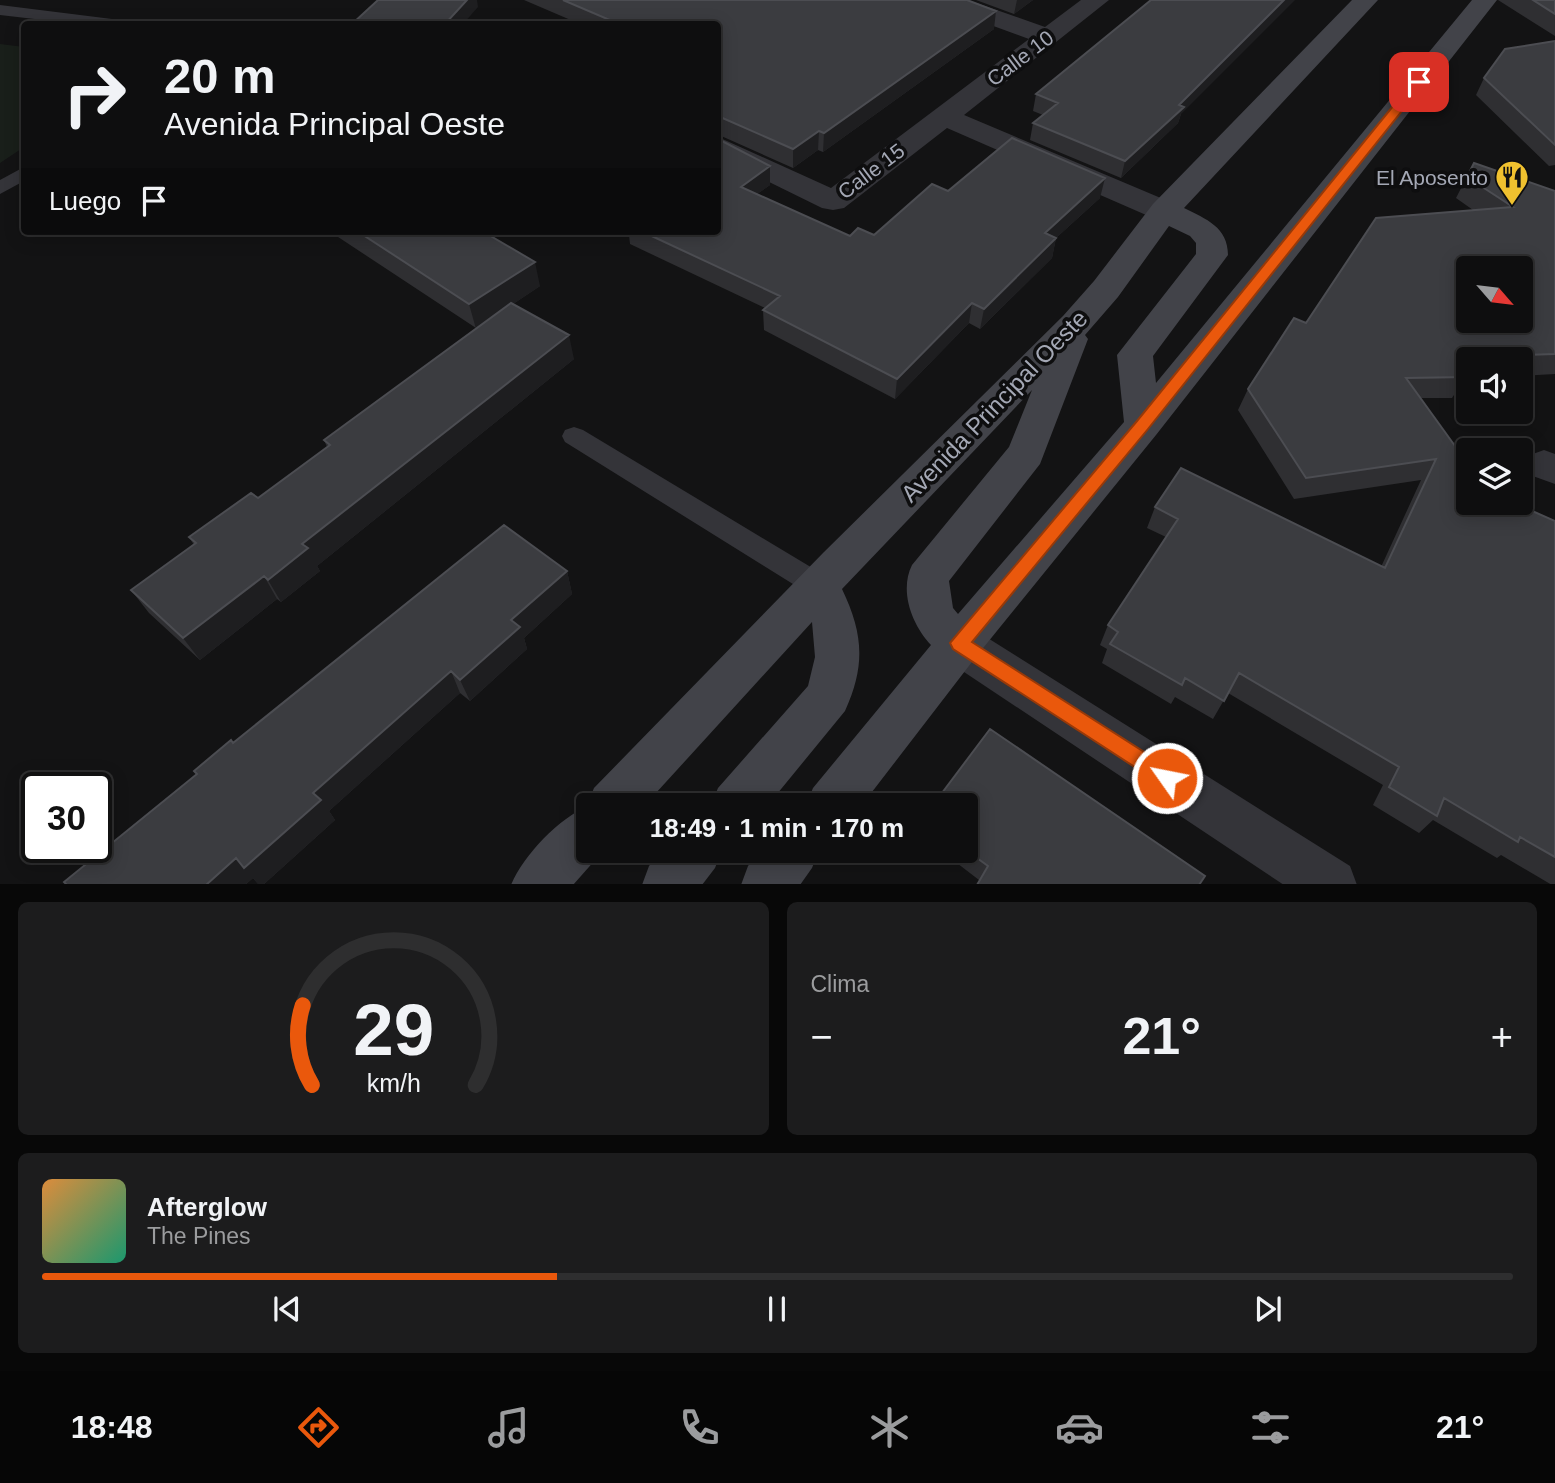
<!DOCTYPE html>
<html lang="es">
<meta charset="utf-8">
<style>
:root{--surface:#0e0e0f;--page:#1c1c1d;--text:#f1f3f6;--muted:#9b9c9e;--line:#2e2e2f;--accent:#ea580c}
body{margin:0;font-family:Helvetica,sans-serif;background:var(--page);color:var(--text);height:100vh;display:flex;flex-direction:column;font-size:26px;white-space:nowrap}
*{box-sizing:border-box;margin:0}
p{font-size:23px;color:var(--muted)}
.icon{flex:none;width:38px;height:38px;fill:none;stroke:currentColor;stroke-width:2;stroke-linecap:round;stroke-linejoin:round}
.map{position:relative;height:884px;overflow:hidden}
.drawer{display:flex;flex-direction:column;gap:18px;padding:18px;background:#080808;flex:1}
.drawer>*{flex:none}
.banner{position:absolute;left:21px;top:21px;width:700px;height:214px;border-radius:7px;box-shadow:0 4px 18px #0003,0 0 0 2px var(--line);background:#0e0e0f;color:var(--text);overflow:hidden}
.needle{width:46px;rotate:118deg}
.controls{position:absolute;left:1456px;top:256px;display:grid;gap:14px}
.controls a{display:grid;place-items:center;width:77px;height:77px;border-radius:7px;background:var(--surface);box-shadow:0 4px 18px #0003,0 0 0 2px var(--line);font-size:35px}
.speed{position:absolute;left:21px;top:772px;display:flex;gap:14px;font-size:35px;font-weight:700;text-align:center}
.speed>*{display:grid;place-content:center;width:91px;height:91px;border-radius:50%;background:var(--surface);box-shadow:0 4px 18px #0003,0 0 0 2px var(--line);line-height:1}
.speed .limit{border:4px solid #111;border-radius:10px;background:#fff;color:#111}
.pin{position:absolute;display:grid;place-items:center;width:60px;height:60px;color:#fff;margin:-30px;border-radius:14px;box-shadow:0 4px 10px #0006}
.me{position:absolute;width:77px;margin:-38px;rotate:303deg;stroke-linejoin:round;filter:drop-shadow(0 0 5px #0008)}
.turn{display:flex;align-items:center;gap:24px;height:147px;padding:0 28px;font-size:32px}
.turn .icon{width:91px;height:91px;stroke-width:2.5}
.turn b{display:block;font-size:49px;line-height:60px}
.then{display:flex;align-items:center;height:66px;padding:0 28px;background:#0003;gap:14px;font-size:26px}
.big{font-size:52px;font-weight:700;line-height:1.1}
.drawer .card{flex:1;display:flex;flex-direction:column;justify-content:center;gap:10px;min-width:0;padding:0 24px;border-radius:10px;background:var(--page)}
.drawer .dial{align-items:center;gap:0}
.dial svg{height:182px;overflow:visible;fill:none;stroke:var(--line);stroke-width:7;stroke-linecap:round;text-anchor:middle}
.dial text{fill:var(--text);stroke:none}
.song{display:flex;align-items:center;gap:21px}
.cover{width:84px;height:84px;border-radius:10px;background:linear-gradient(135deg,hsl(30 70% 55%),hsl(160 70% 35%))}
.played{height:7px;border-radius:4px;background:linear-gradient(90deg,var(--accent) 35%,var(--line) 35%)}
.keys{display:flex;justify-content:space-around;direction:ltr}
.heat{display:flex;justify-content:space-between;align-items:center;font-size:38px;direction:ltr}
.drawer .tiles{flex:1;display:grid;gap:18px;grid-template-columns:1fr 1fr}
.card:last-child{grid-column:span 2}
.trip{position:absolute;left:576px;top:793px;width:402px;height:70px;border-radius:7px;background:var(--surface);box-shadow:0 4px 18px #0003,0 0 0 2px var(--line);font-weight:700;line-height:70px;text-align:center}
.dock{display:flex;height:112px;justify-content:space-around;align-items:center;background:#060606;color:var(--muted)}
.dock .icon{width:49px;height:49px}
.dock .current{color:var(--accent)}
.dock b{font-size:32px;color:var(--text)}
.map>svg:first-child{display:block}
.green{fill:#191f1a}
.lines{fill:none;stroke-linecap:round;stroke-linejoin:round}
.lane{fill:#343439;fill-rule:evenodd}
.street{fill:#343439;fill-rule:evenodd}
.secondary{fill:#424349;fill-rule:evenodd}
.wall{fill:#2f2f32}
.shaded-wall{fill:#1e1e20}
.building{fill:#3b3c40;stroke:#4c4d52;stroke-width:2;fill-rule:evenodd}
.route{fill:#ea580c;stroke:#983908;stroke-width:2}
.labels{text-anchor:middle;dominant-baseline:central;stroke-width:7;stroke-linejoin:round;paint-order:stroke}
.far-street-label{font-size:21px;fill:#a4a8b5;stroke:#0e0e0f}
.far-poi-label{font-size:21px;fill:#a4a8b5;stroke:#0e0e0f;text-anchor:end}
.street-label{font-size:24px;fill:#a4a8b5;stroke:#0e0e0f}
</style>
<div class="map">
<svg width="1555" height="885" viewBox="0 0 1555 885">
<rect width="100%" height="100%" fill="#131314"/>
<path class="green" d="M 0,44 L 24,47 L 24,147 L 0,163 Z"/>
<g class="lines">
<path class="lane" d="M 0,5 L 112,19 L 120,24 L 78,24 L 0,15 Z
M 24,167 L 24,181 L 0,194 L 0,180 Z
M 574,427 L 583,430 L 829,578 L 833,586 L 829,594 L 819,597 L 809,594 L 565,442 L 562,436 L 565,430 Z"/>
<path class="street" d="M 933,0 L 968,0 L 1045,27 L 1081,0 L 1109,0 L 964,115 L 1175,204 L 1180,211 L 1175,218 L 1164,220 L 1153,218 L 947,128 L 844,208 L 833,210 L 822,208 L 718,157 L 718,137 L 831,188 L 1029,39 L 936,5 Z
M 1544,450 L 1555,454 L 1555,484 L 1530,475 L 1524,465 L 1530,455 Z
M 959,625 L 975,630 L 1350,866 L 1357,885 L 1284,885 L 943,658 L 937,644 L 943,630 Z"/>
<path class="secondary" d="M 1352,0 L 1378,0 L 1184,208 C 1206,219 1228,227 1228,255 L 1153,356 L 1156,383 L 1472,0 L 1497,0 L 1156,435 L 975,658 L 862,805 L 806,805 L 813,788 L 931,645 C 912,625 899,591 912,565 L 1009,447 L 1032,390 L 842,589 C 863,633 866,665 845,711 L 768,805 L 711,805 L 718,788 L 808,686 L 815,657 L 812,622 L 645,805 L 588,805 L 588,850 L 604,850 L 573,885 L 511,885 C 523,856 559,818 588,806 L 587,805 L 594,788 L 823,553 L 1063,316 L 1094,281 L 1153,204 ZM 1169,226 L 1190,236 L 1196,243 L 1196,254 L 1117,355 L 1124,422 L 958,614 L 953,608 L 949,581 L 1040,464 L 1088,339 L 1085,335 L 1118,297 Z
M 663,850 L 722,850 L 715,868 L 702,885 L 642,885 L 649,866 Z
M 761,850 L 819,850 L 812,868 L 800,885 L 741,885 L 748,866 Z"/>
</g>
<path class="wall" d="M 524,0 L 967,0 L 994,29 L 823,152 L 818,150 L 793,168 L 719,135 L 718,136 L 718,24 L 580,24 Z
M 976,0 L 1033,0 L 1014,14 Z
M 1498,0 L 1555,0 L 1555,36 Z
M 1555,41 L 1555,165 L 1549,166 L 1476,95 L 1484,78 Z
M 1036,94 L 1181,114 L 1178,123 L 1121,178 L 1030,140 L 1033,123 L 1043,115 L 1033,111 Z
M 1474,163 L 1555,191 L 1555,374 L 1521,376 L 1521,359 L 1468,359 L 1468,378 L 1465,378 L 1452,398 L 1421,398 L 1468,502 L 1555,521 L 1555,885 L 1552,885 L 1501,855 L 1497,858 L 1433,820 L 1419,833 L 1373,805 L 1383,785 L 1228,693 L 1213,719 L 1175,697 L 1171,704 L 1102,663 L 1107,649 L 1100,645 L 1108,625 L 1166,537 L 1147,528 L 1155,507 L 1381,567 L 1421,480 L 1294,499 L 1238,410 L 1248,389 L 1306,323 L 1473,210 L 1456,198 Z
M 770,166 L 770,185 L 757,194 L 850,236 L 874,235 L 948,191 L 1100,198 L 1056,238 L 1052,258 L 980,329 L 969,323 L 895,399 L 764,330 L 763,310 L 765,308 L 630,244 L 629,235 L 622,231 L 718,231 Z
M 329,231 L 482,231 L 540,286 L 513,304 L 574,359 L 317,566 L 320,571 L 281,602 L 277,599 L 200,660 L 149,613 L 131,590 L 194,545 L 189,537 L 258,498 L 327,447 L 324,440 L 476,328 Z
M 567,571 L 572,594 L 524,638 L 527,649 L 470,701 L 460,693 L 329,811 L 335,820 L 263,885 L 259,885 L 253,878 L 245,885 L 67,885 L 233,743 Z
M 966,805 L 1205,876 L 979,880 L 940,850 L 966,850 Z"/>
<path class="shaded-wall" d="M 467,0 L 477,0 L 478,7 L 463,24 L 445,24 Z
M 1017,0 L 1033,0 L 1014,14 Z
M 1284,0 L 1295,0 L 1181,114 L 1178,123 L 1121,178 L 1125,161 L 1179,105 Z
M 996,11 L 994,29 L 823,152 L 824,133 Z
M 819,131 L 818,150 L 793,168 L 793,149 Z
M 770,166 L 770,185 L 741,206 L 741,187 Z
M 1105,178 L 1100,198 L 1056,238 L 1052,258 L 980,329 L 984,309 L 1045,233 Z
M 535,262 L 540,286 L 476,329 L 469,304 Z
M 972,303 L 969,323 L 895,399 L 897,379 Z
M 569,335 L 574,359 L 317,566 L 320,571 L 281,602 L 268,580 L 302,544 Z
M 567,571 L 572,594 L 524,638 L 527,649 L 470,701 L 460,680 L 511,620 Z
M 264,576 L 277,599 L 200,660 L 183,638 Z
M 451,671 L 460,693 L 329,811 L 335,820 L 263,885 L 259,885 L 253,878 L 245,885 L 206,885 L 313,793 Z"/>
<path class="building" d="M 378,0 L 467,0 L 445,24 L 352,24 Z
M 563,0 L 967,0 L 996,11 L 824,133 L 819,131 L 793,149 L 718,116 L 718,24 L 619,24 Z
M 1151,0 L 1284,0 L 1179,105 L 1184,107 L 1125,161 L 1033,123 L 1058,103 L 1036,94 Z
M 1533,0 L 1555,0 L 1555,14 Z
M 1555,41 L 1555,145 L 1484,78 L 1505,49 Z
M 1012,138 L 1105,178 L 1045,233 L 1056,238 L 984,309 L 972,303 L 897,379 L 763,310 L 780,296 L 641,231 L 718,231 L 718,139 L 770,166 L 741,187 L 850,236 L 858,228 L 874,235 L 932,184 L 948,191 Z
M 1474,163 L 1555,191 L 1555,354 L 1463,357 L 1466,362 L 1456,362 L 1466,377 L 1406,378 L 1468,464 L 1468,502 L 1512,502 L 1555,521 L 1555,857 L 1520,837 L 1518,842 L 1444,798 L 1437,816 L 1389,787 L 1399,767 L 1239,673 L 1224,701 L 1185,678 L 1182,685 L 1110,644 L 1118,632 L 1108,625 L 1178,519 L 1155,507 L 1181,468 L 1385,568 L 1436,459 L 1306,478 L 1248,389 L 1294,318 L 1306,323 L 1376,218 L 1513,207 L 1467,177 ZM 1468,268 L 1521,268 L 1521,320 L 1468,320 Z
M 357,231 L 482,231 L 535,262 L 469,304 Z
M 511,303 L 569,335 L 302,544 L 308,548 L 268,580 L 264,576 L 183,638 L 131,590 L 196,543 L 189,537 L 251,493 L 258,498 L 330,445 L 324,440 Z
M 504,525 L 567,571 L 511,620 L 520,627 L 460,680 L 451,671 L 313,793 L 321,800 L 244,868 L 236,858 L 206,885 L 67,885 L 64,882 L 197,774 L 194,771 L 231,740 L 233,743 Z
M 990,729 L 1205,876 L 1199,885 L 977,885 L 988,866 L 966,850 L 966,805 L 933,805 Z"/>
<path class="route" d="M 1415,79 L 1425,82 L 1148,429 L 972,642 L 1174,771 L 1177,778 L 1174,785 L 1167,788 L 953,649 L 950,643 L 1137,421 Z"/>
<defs>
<symbol id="restaurant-pin" viewBox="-11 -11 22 30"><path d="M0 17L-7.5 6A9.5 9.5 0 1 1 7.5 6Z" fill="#f0c12f" stroke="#0e0e0f"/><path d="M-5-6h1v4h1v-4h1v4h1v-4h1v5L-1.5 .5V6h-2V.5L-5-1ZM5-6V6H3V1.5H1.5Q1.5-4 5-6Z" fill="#111"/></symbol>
</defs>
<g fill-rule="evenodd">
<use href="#restaurant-pin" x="1493" y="158" width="38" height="52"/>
</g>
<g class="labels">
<g class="far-street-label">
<text transform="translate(1020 58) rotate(-37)">Calle 10</text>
<text transform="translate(871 171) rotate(-37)">Calle 15</text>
</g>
<g class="far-poi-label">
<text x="1488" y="177">El Aposento</text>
</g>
<g class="street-label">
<text transform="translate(994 406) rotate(-46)">Avenida Principal Oeste</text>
</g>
</g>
</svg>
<div class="controls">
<a><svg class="needle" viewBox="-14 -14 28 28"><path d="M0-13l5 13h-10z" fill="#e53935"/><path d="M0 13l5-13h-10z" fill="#9b9c9e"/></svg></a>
<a><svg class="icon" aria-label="sound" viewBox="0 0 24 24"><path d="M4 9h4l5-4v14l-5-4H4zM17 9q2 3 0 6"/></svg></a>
<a><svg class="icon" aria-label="layers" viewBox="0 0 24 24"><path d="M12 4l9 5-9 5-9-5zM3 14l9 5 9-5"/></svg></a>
</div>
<div class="speed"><div class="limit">30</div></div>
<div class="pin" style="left:1419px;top:82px;background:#d93025"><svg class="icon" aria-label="arrive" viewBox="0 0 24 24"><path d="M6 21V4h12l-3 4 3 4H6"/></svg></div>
<svg class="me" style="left:1167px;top:778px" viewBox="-20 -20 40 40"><circle r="17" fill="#ea580c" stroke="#fff" stroke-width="3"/><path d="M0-11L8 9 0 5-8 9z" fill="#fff"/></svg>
<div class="trip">18:49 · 1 min · 170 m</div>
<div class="banner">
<div class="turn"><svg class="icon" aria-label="right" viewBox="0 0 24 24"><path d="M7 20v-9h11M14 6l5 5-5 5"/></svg><div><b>20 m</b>Avenida Principal Oeste</div></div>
<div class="then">Luego<svg class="icon" aria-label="arrive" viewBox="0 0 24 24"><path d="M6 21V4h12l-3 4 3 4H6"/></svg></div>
</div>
</div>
<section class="drawer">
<div class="tiles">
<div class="card dial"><svg viewBox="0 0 100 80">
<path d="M14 69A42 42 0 1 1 86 69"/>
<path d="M14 69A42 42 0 0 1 10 34" stroke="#ea580c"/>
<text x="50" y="56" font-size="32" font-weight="700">29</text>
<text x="50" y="72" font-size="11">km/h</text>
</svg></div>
<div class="card"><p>Clima</p>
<div class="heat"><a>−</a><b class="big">21°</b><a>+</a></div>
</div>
<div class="card">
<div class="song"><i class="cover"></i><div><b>Afterglow</b><p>The Pines</p></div></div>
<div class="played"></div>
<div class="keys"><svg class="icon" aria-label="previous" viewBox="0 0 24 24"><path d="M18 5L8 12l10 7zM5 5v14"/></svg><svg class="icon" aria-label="pause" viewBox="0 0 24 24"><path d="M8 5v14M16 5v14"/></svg><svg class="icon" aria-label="next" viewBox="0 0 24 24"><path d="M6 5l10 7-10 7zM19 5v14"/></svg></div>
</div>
</div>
</section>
<nav class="dock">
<b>18:48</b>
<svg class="icon current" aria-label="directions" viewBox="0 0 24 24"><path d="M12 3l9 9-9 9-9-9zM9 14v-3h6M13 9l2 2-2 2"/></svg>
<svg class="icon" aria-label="music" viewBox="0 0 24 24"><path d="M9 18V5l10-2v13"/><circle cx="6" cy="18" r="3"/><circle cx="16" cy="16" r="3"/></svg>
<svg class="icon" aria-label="phone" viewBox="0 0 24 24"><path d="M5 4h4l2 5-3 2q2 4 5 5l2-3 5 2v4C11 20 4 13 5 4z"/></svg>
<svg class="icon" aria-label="climate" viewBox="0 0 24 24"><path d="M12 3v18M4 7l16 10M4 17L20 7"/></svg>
<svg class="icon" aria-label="car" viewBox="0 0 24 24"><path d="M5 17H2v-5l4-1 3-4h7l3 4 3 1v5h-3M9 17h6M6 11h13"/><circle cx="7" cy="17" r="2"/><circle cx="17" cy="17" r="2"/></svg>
<svg class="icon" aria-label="filters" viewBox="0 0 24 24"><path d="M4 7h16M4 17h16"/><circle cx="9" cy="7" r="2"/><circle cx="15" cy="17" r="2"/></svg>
<b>21°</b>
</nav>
